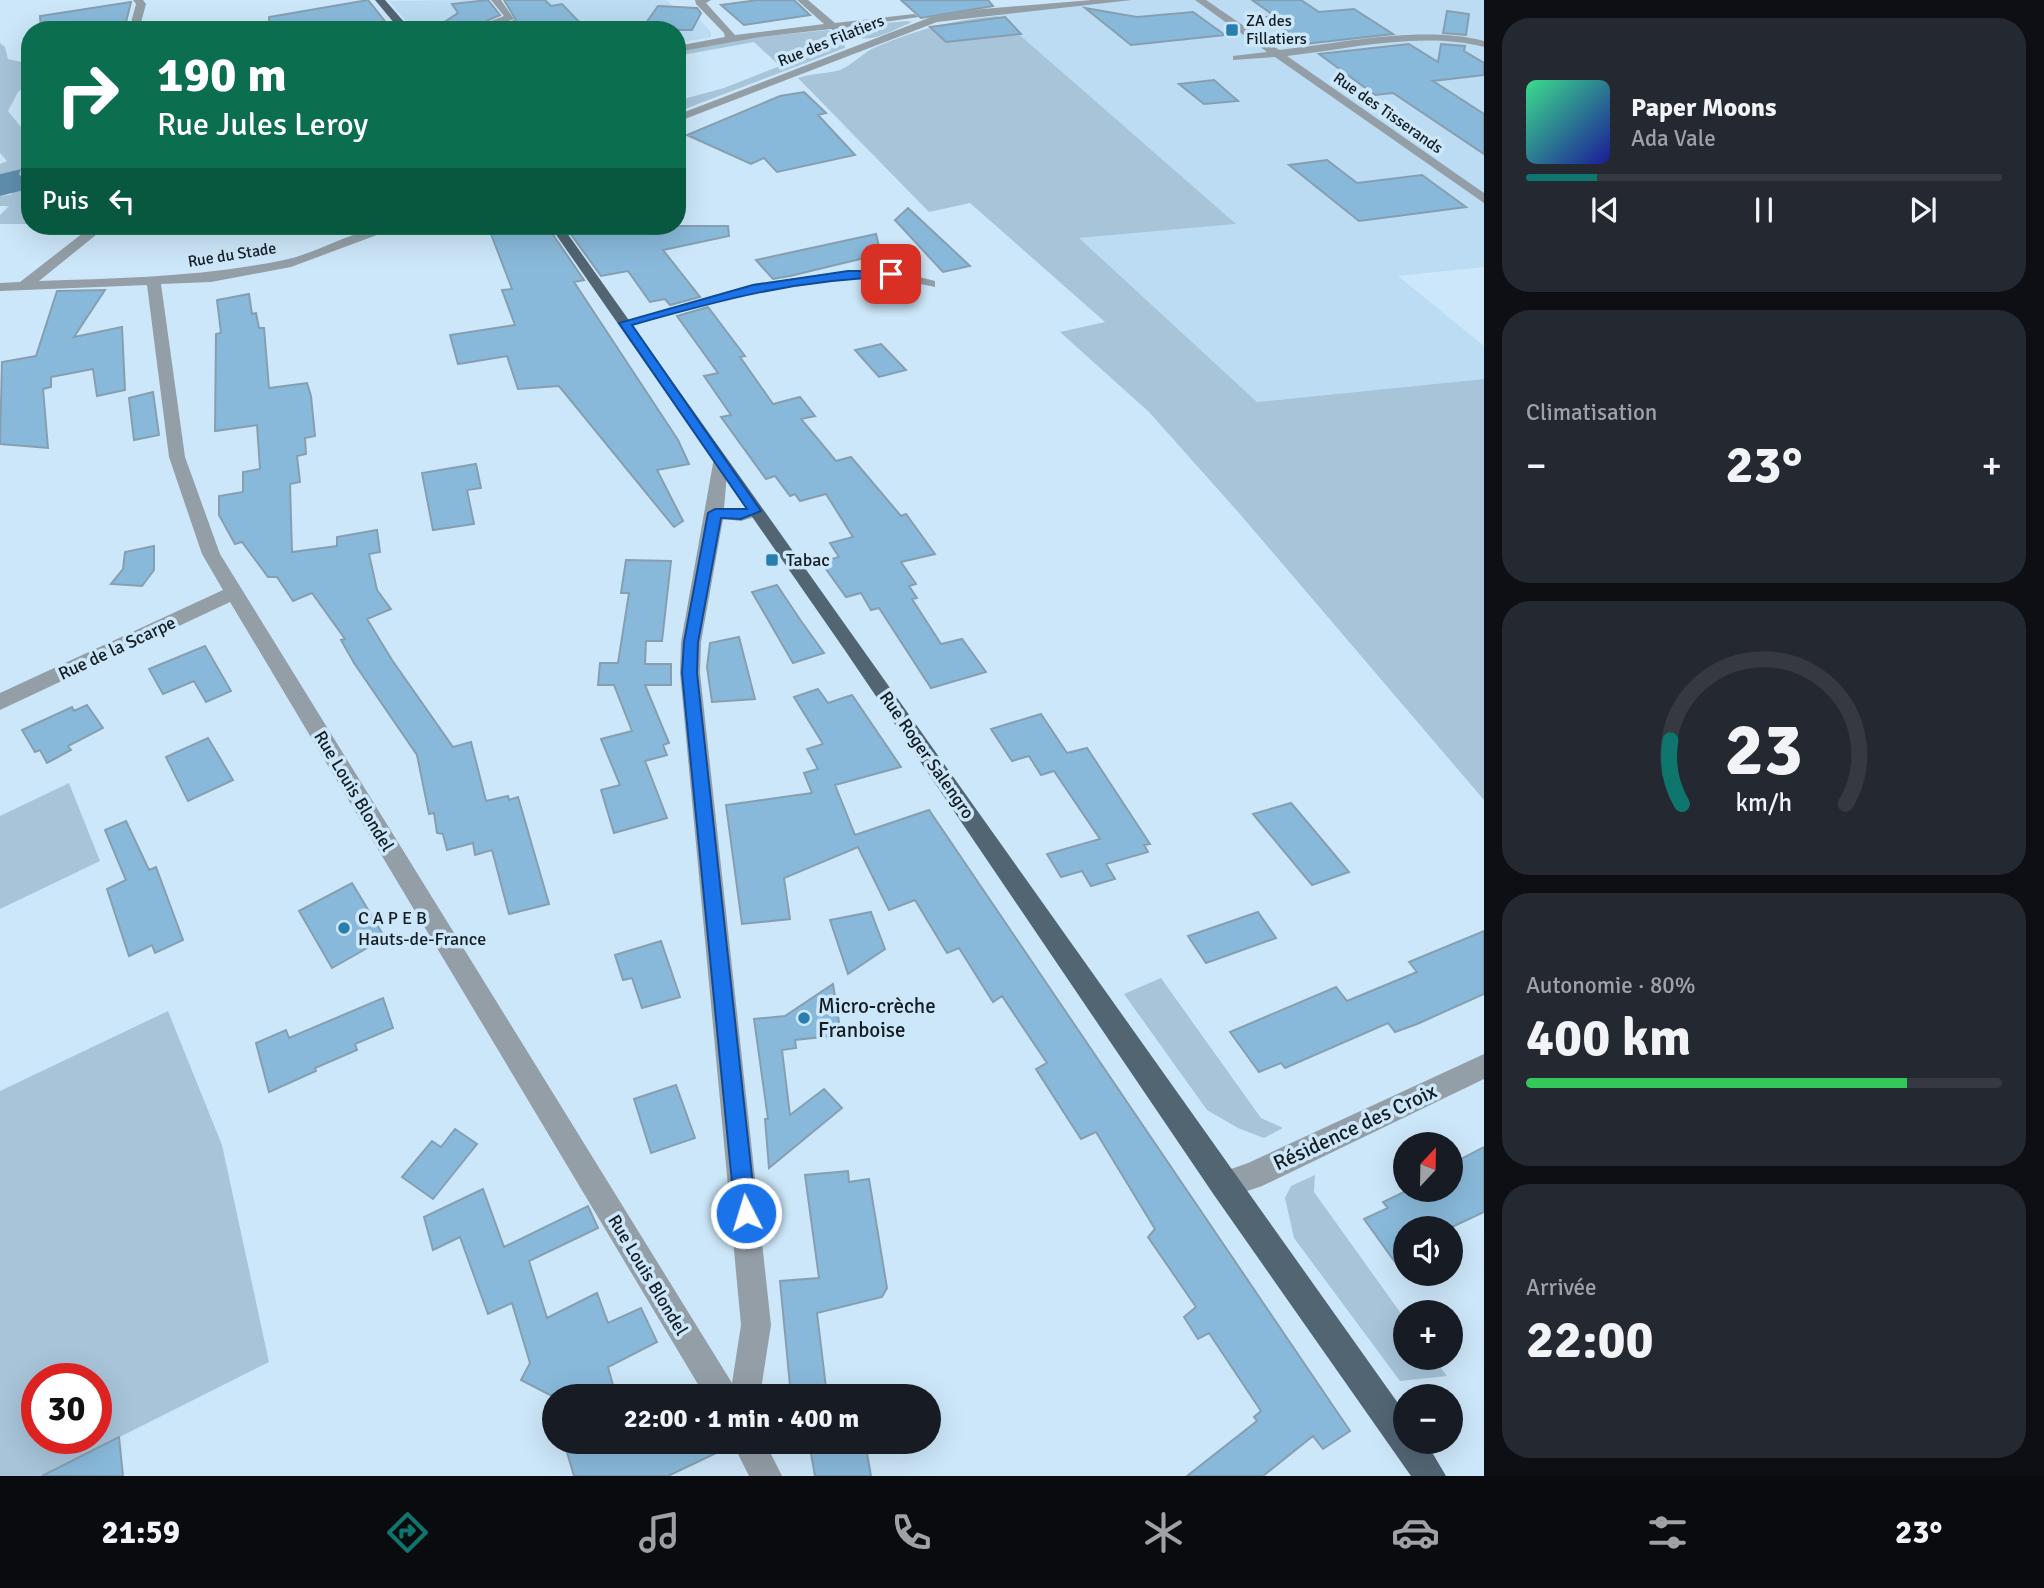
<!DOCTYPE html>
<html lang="fr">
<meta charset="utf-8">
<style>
:root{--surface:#171b24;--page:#242831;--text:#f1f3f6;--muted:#9ea1a6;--line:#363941;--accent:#0f766e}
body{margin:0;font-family:Signika,sans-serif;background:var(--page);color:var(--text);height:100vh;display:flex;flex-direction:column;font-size:26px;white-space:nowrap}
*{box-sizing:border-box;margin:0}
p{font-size:23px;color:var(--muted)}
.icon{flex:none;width:38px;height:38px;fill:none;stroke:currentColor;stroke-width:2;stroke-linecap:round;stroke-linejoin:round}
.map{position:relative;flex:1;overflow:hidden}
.sheet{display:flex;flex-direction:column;gap:18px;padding:18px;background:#0d0f14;width:560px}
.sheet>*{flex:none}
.top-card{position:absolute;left:21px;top:21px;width:665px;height:214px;border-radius:28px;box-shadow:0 7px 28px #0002;background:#0b6e4f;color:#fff;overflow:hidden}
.needle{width:46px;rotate:22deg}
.tools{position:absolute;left:1393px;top:1132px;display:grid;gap:14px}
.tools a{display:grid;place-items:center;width:70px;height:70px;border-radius:50%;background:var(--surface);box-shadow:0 7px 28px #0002;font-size:35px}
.speed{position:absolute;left:21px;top:1363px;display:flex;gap:14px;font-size:35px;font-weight:700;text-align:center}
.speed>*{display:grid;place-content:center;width:91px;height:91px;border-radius:50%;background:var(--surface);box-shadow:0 7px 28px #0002;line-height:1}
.speed .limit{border:10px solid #d22;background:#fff;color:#111}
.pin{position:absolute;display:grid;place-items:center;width:60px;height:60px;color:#fff;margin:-30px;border-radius:14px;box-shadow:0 4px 10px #0006}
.me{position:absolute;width:77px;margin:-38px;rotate:355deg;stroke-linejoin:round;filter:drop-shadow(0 0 5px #0008)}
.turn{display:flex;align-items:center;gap:24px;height:147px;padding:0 21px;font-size:32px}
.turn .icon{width:91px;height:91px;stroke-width:2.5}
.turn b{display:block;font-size:49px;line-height:60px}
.then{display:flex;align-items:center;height:66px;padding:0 21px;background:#0003;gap:14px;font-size:26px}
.big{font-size:52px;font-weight:700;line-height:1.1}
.sheet .tile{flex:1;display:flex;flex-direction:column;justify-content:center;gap:10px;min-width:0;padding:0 24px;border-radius:28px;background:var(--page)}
.sheet .dial{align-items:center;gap:0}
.dial svg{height:182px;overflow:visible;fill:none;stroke:var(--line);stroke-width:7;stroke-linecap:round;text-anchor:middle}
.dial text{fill:var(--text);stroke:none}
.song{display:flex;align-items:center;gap:21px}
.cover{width:84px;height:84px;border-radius:10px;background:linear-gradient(135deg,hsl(150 70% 55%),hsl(240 70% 35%))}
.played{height:7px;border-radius:4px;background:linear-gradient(90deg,var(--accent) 15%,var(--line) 15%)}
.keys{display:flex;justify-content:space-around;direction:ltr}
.heat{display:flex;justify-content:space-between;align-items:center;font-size:38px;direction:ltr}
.charge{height:10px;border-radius:5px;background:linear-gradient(90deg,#34c759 80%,var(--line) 0)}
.trip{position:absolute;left:542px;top:1384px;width:399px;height:70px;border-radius:35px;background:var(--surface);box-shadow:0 7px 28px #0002;font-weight:700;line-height:70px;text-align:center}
.tabs{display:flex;height:112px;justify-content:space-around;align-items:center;background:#090b0e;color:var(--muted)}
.tabs .icon{width:49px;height:49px}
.tabs .current{color:var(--accent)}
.tabs b{font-size:32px;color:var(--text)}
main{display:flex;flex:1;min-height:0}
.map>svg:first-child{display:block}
.built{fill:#bcdcf3}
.green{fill:#a7c4d9;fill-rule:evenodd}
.water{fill:#5f8ead}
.building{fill:#89b9da;stroke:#869fb0;stroke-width:2}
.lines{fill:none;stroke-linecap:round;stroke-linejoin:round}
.minor{fill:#939ea6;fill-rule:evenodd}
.major{fill:#526573;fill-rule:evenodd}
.route{fill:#1a73e8;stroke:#114b97;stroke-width:2}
.poi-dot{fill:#2a7eae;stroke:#cce7f9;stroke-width:2.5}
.labels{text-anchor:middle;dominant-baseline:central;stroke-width:7;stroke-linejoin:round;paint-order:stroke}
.far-poi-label{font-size:16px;fill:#141e24;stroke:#cce7f9;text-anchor:start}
.far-street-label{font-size:16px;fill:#141e24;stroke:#cce7f9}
.poi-label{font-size:18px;fill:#141e24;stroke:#cce7f9;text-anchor:start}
.street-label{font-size:18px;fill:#141e24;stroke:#cce7f9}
.near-poi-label{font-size:21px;fill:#141e24;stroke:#cce7f9;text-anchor:start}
.near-street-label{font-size:21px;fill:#141e24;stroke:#cce7f9}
</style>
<main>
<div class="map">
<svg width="1484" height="1476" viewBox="0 0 1484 1476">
<rect width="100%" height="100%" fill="#cce7f9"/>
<path class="built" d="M 478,0 L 495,22 L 469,26 L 462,30 L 414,30 L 389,1 Z
M 545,0 L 666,0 L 674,7 L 691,10 L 711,32 L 711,37 L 677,43 L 677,30 L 563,30 Z
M 1127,0 L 1484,0 L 1484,267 L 1398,276 L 1484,346 L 1484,379 L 1257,402 L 1078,238 L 1235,224 L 992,11 Z"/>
<path class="green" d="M 998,16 L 1236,224 L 1079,238 L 1257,402 L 1484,379 L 1484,800 L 1239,513 L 1149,412 L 1060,332 L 1105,322 L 970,203 L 929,212 L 798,78 C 812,73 827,74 840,70 C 853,65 863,52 876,47 C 915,30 956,19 998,16 Z
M 907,21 L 912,22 C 890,31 861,51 844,27 Z
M 829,30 L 844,40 L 845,48 L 677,112 L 677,98 L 680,100 L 724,88 L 780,66 L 754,42 L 677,56 L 677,52 L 748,38 Z
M 0,43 L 5,47 L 8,59 L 30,64 L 30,83 L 18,92 L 8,111 L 30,138 L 30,224 L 0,224 L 0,215 L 9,206 L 0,206 L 0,196 L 10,195 L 23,186 L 19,175 L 21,169 L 0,174 L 0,164 L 7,161 L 0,153 Z
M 69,783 L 100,861 L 0,909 L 0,816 Z
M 1161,978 L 1261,1118 L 1283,1128 L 1264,1138 L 1238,1128 L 1207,1110 L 1124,994 Z
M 168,1011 L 222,1145 L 269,1362 L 42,1476 L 0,1476 L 0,1091 ZM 37,1379 L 96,1379 L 96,1438 L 37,1438 Z
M 1315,1175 L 1314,1192 L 1405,1319 L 1405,1358 L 1433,1358 L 1447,1376 L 1400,1381 L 1294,1238 L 1285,1198 L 1291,1186 Z"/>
<path class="water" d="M 21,169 L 19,175 L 26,178 L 23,186 L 28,189 L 0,196 L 0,174 Z"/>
<path class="building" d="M 368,0 L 392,30 L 270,30 L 269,17 Z
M 488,0 L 500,15 L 466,30 L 432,30 L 458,13 L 452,4 Z
M 504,0 L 545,0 L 551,6 L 562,4 L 587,30 L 492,30 L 516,20 Z
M 758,0 L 794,0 L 810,15 L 744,25 L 721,5 Z
M 901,0 L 988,0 L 993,6 L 921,18 Z
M 1252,0 L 1301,0 L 1319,12 L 1354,9 L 1393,34 L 1305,44 L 1267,17 L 1275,16 Z
M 131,2 L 124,30 L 41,30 L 40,16 Z
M 658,6 L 697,8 L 701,13 L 692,30 L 641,30 Z
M 1085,8 L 1137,17 L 1193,12 L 1225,35 L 1131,45 Z
M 1447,11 L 1469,14 L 1466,35 L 1443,33 Z
M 1005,17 L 1021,34 L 946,42 L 930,27 Z
M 1409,44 L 1438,62 L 1441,44 L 1465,46 L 1464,51 L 1484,63 L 1484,75 L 1433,81 L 1484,114 L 1484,154 L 1393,93 L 1375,95 L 1319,54 Z
M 1214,80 L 1238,101 L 1204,104 L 1179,84 Z
M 804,92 L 826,113 L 818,115 L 855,155 L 777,172 L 764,158 L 751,164 L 687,135 L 780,96 Z
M 1327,160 L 1357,183 L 1422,175 L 1466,207 L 1359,221 L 1289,165 Z
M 908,208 L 970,266 L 943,272 L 895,220 Z
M 488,226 L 547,226 L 584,280 L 574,282 L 678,440 L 689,464 L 657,470 L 683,521 L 674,527 L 559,386 L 518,389 L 507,356 L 458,364 L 450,335 L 515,325 L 502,290 L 512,289 Z
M 565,226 L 728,226 L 729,236 L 663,250 L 700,297 L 670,305 L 665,299 L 650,302 L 628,271 L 601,276 Z
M 876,234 L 881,254 L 790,276 L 773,279 L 756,260 Z
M 105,290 L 74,337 L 122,327 L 125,390 L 97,396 L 93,369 L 51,377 L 51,387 L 43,389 L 48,448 L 0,444 L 2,362 L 36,356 L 57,291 Z
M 249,294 L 252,314 L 256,313 L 259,328 L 264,328 L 269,388 L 307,383 L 311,396 L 315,436 L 305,438 L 306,454 L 297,456 L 300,482 L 290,484 L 292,552 L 337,546 L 337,537 L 377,530 L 380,552 L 369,554 L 377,590 L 391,609 L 367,619 L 392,660 L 453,747 L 471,742 L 486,801 L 508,796 L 509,800 L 518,797 L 549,904 L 509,914 L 492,850 L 475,855 L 473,843 L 447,850 L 443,834 L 437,833 L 434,813 L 429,814 L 417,755 L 354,663 L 341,640 L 345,639 L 312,593 L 293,601 L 277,577 L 268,577 L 242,542 L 235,544 L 219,515 L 219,496 L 243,492 L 243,472 L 260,469 L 257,425 L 215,431 L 216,334 L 221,333 L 217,300 Z
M 708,307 L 745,356 L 740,357 L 773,404 L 800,397 L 815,416 L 801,419 L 836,461 L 851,457 L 901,516 L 906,514 L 935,554 L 901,562 L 916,584 L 909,586 L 917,598 L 912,599 L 941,644 L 962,639 L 986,672 L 931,688 L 879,608 L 871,610 L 861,593 L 846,597 L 821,562 L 839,557 L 830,543 L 853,537 L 826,494 L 800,501 L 795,494 L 790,496 L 775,476 L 766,479 L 721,417 L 731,415 L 704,376 L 718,373 L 677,316 Z
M 881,344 L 906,370 L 879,377 L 855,350 Z
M 153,392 L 159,435 L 134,440 L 129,398 Z
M 476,464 L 481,488 L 467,490 L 474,524 L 433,530 L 422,473 Z
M 154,546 L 154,570 L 142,586 L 111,584 L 123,569 L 125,552 Z
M 626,560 L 671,561 L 662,641 L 646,641 L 645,664 L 671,664 L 671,685 L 645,685 L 669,743 L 663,745 L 667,755 L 645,761 L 667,818 L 614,833 L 601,790 L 620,785 L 601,739 L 632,731 L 614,685 L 598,685 L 600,663 L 618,663 L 629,593 L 621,593 Z
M 777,585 L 801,621 L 824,653 L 793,663 L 752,592 Z
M 739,637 L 755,699 L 712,702 L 707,667 L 710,643 Z
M 205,646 L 231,691 L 206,702 L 194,681 L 163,694 L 149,669 Z
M 818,689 L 828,703 L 852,695 L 901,767 L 835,785 L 855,835 L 929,810 L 1350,1431 L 1323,1449 L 1313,1436 L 1263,1476 L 1187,1476 L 1257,1421 L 1254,1417 L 1261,1411 L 1209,1333 L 1198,1339 L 1184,1317 L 1196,1307 L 1148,1237 L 1155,1229 L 1096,1132 L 1081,1139 L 1068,1119 L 1036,1069 L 1047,1063 L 1002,996 L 993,1002 L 959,948 L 947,953 L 915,900 L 889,910 L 858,847 L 784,878 L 790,919 L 742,924 L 726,805 L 812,793 L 804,773 L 818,769 L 807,749 L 823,744 L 794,697 Z
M 87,705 L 103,728 L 68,746 L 71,750 L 47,763 L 40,750 L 35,752 L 22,730 L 72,707 L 74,711 Z
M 1041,714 L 1067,753 L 1087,748 L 1150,844 L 1144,845 L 1148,852 L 1106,864 L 1115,879 L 1091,886 L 1082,871 L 1061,877 L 1047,854 L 1100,839 L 1054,771 L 1041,775 L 1029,756 L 1012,761 L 991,729 Z
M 208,738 L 233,780 L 188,801 L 166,757 Z
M 1291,803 L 1313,829 L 1349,872 L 1312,885 L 1253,814 Z
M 126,821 L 149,870 L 156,867 L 183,940 L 155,953 L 152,945 L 129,956 L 107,889 L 126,880 L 105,830 Z
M 352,883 L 385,938 L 332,968 L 299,911 Z
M 871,912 L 885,949 L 848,974 L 830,920 Z
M 1258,912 L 1276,938 L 1206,963 L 1188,936 Z
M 1484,931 L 1484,994 L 1417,1024 L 1395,1032 L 1388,1023 L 1285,1068 L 1281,1063 L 1259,1072 L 1230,1032 L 1336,987 L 1347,1001 L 1417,972 L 1409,962 Z
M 661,941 L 680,997 L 642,1008 L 632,978 L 623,980 L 615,955 Z
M 833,984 L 841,1035 L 795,1040 L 796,1048 L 782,1050 L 790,1115 L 824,1089 L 842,1108 L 769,1168 L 765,1119 L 768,1119 L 754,1019 L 785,1016 Z
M 383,998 L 393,1028 L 355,1044 L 357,1050 L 315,1068 L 316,1071 L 269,1092 L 256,1043 L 286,1030 L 289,1038 Z
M 676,1085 L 695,1138 L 651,1153 L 634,1099 Z
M 455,1129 L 477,1144 L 433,1199 L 402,1177 L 432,1141 L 441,1147 Z
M 1484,1147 L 1484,1212 L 1450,1228 L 1405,1228 L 1405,1276 L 1364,1219 L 1388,1208 L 1383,1202 L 1408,1190 L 1451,1190 L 1451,1164 Z
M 848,1171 L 849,1182 L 869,1179 L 887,1288 L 882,1297 L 817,1313 L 827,1396 L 791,1396 L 780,1281 L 819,1278 L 805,1175 Z
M 483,1189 L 504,1247 L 588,1206 L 598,1228 L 529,1261 L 547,1318 L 597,1293 L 608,1323 L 641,1308 L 657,1342 L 608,1367 L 616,1396 L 552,1396 L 521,1380 L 530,1363 L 512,1303 L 488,1314 L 460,1237 L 433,1250 L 424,1217 Z
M 119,1437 L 123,1476 L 42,1476 Z
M 564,1442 L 630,1442 L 633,1452 L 653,1442 L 730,1442 L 731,1446 L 668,1476 L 574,1476 Z
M 809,1442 L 865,1442 L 871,1476 L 815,1476 Z"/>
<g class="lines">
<path class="minor" d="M 133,0 L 143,0 L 146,4 L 139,30 L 129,30 L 136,4 Z
M 491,0 L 501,0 L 514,19 L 483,30 L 468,30 L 504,16 Z
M 695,0 L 711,0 L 706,3 L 735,35 L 824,24 L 797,0 L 808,0 L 835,23 L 914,14 L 919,17 L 842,28 L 838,33 L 831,29 L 760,37 L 677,52 L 677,46 L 725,37 L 724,33 L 696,4 Z
M 1092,0 L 1132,0 L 937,22 L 677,122 L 677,115 L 931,17 L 971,10 Z
M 1195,0 L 1206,0 L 1279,50 C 1343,43 1422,25 1484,41 L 1484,47 C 1421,31 1350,49 1287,56 L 1484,193 L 1484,203 L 1275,57 L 1233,60 L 1233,56 L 1267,52 Z
M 92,226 L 107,226 L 39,281 C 122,278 201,277 284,260 C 323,252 360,224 401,226 L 291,267 L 211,282 L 161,284 L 185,457 L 220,554 L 732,1383 L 741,1325 L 680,673 L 681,642 L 714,458 L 726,458 L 728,462 L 724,508 L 741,509 L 755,505 L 764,511 L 761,515 L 741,521 L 723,519 L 701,642 L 700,673 L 771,1325 L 760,1396 L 705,1396 L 230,602 L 0,710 L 0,693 L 223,590 L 202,554 L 169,457 L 147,285 L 0,291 L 0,283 L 20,282 Z
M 900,251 L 907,255 L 899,272 L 935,281 L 935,287 L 891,278 L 848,279 L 754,292 L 625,327 L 618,323 L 753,284 L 848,271 L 886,270 L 895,252 Z
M 1484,1054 L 1484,1079 L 1262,1186 L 1224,1199 L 1214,1195 L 1210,1185 L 1214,1175 L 1248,1163 Z
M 732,1442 L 765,1442 L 782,1476 L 749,1476 Z"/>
<path class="major" d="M 375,0 L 385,0 L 411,30 L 400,30 Z
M 550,226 L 562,226 L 1405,1413 L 1405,1442 L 1426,1442 L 1446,1476 L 1411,1476 L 1214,1195 L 844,649 Z"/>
</g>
<path class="route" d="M 848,271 L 891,271 L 897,274 L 891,277 C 798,279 720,300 632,325 L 761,511 L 741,519 L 721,518 L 698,642 L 697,673 L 756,1213 L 753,1221 L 746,1224 L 738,1221 L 735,1213 L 682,673 L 684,642 L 708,513 L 715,509 L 747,509 L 619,323 L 753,285 Z"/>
<g class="poi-dot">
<rect x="1225" y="23" width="14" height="14" rx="3.5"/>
<rect x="765" y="553" width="14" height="14" rx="3.5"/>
<circle cx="344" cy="928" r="7"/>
<circle cx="804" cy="1018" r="7"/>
</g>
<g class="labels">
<g class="far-poi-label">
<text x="1246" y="21">ZA des<tspan x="1246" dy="18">Fillatiers</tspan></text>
</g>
<g class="far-street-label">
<text transform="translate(831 41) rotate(-22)">Rue des Filatiers</text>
<text transform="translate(1388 113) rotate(35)">Rue des Tisserands</text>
<text transform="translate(232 255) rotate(-9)">Rue du Stade</text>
</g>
<g class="poi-label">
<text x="786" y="560">Tabac</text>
<text x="358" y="918">C A P E B<tspan x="358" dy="21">Hauts-de-France</tspan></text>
</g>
<g class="street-label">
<text transform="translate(117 648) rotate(-25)">Rue de la Scarpe</text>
<text transform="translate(927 755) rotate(55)">Rue Roger Salengro</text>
<text transform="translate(354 791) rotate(59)">Rue Louis Blondel</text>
<text transform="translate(648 1275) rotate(59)">Rue Louis Blondel</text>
</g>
<g class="near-poi-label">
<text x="818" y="1006">Micro-crèche<tspan x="818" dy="24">Franboise</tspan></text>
</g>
<g class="near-street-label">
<text transform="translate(1355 1127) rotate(-25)">Résidence des Croix</text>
</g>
</g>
</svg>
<div class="tools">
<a><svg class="needle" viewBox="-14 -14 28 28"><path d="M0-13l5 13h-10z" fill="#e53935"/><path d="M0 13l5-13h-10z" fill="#9ea1a6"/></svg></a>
<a><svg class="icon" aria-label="sound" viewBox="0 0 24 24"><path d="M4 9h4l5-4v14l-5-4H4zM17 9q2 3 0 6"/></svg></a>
<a>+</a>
<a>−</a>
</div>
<div class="speed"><div class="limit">30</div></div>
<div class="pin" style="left:891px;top:274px;background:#d93025"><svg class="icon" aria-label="arrive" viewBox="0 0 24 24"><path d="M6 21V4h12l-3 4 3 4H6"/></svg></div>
<svg class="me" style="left:746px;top:1213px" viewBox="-20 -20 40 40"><circle r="17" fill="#1a73e8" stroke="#fff" stroke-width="3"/><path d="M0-11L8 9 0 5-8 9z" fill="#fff"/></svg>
<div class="trip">22:00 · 1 min · 400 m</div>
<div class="top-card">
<div class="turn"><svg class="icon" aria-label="right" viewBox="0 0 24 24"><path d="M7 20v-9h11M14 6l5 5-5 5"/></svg><div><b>190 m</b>Rue Jules Leroy</div></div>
<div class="then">Puis<svg class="icon" aria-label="left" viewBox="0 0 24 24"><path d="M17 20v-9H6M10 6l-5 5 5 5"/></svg></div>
</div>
</div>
<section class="sheet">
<div class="tile">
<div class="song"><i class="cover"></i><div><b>Paper Moons</b><p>Ada Vale</p></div></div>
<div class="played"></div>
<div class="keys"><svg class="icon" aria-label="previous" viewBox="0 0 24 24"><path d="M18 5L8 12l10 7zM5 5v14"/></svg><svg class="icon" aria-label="pause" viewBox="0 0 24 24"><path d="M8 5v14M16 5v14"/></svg><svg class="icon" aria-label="next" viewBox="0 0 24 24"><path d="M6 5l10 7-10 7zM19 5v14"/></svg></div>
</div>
<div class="tile"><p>Climatisation</p>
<div class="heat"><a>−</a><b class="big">23°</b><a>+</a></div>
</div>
<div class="tile dial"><svg viewBox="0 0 100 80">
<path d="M14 69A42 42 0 1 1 86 69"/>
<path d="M14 69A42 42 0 0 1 9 41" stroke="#0f766e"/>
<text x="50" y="56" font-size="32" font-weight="700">23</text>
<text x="50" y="72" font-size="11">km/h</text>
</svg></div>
<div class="tile"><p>Autonomie · 80%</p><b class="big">400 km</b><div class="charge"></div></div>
<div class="tile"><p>Arrivée</p><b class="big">22:00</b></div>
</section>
</main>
<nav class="tabs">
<b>21:59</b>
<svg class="icon current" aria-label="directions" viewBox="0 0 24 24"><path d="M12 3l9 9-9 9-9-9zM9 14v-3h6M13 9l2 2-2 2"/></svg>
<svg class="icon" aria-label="music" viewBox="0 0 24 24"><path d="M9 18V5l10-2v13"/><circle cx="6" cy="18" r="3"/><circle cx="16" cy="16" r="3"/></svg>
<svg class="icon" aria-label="phone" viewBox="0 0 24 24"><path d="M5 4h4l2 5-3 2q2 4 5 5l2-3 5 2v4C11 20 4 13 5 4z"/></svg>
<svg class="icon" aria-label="climate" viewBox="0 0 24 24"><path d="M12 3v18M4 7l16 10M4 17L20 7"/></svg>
<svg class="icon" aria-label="car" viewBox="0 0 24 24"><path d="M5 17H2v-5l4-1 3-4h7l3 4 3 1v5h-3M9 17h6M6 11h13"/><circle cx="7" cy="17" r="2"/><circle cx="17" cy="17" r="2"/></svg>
<svg class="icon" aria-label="filters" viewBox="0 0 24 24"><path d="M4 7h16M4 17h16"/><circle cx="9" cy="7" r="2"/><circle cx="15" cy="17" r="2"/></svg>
<b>23°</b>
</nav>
